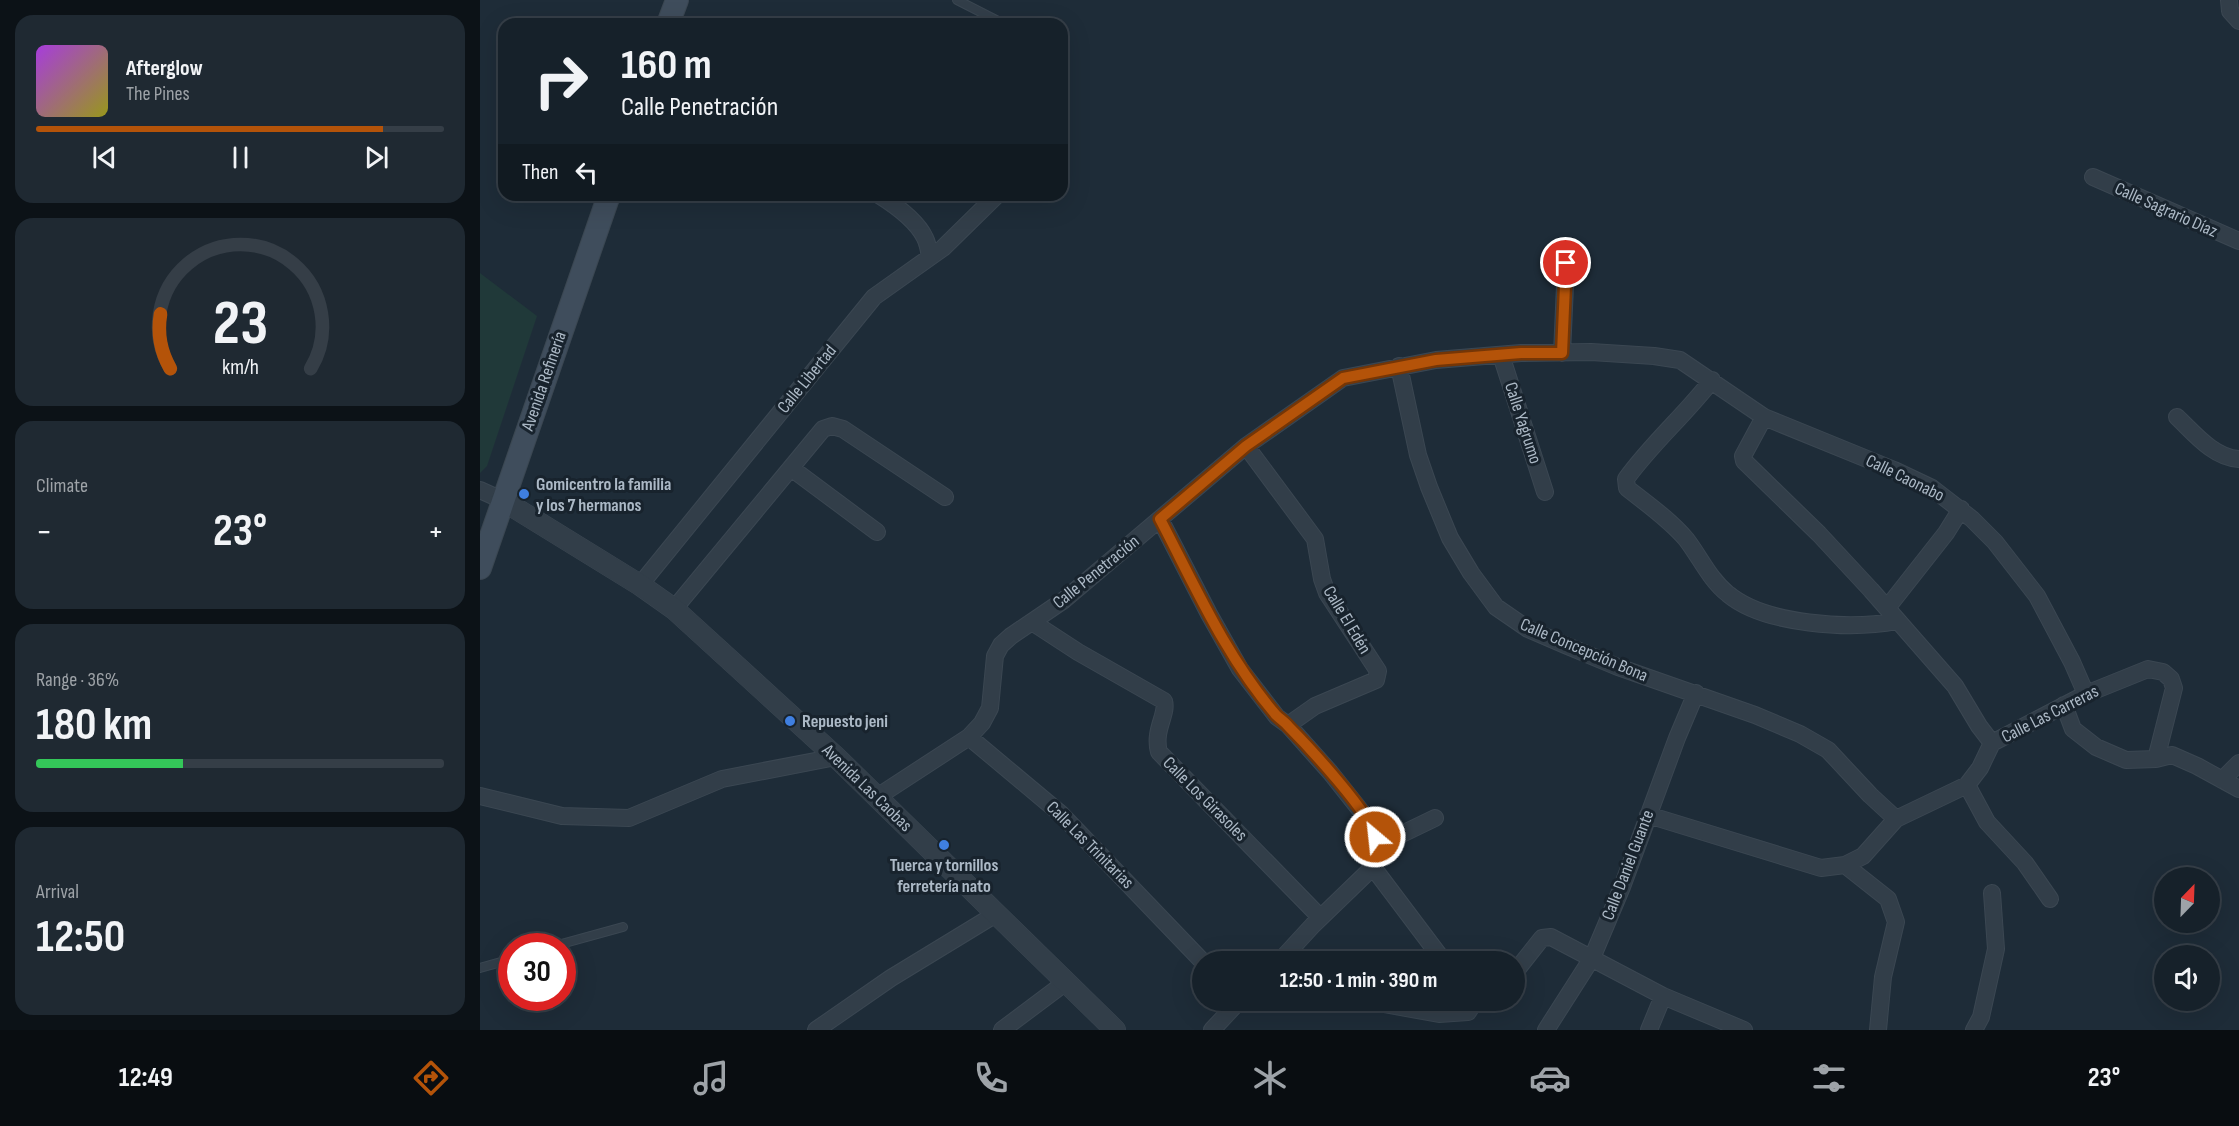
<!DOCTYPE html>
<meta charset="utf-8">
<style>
:root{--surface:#16212a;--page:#1f2932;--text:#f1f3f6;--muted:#9ea3a8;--line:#353e47;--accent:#b45309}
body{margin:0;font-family:"Sofia Sans Condensed",sans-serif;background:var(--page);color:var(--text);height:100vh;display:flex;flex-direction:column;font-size:22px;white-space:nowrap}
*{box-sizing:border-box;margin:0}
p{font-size:20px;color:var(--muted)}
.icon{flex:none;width:33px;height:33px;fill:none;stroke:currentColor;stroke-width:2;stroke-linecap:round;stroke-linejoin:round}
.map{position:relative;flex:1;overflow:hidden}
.side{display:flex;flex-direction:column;gap:15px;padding:15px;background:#0c1217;width:480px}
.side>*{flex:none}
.guide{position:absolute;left:18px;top:18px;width:570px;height:183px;border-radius:18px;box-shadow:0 6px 24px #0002,0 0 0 2px var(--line);background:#16212a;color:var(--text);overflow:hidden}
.needle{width:39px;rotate:23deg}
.fabs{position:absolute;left:1674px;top:867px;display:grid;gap:12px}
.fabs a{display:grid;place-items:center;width:66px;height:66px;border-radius:50%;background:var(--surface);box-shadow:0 6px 24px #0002,0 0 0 2px var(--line);font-size:30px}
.speed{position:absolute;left:18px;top:933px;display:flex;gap:12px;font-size:30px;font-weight:700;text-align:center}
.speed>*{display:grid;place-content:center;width:78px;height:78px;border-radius:50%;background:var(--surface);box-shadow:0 6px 24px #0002,0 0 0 2px var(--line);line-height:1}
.speed .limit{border:9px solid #d22;background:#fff;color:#111}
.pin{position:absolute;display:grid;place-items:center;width:51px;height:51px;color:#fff;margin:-26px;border:3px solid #fff;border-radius:50%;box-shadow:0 2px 6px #0007}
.me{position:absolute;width:66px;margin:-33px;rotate:332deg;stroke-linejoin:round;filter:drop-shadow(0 0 4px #0008)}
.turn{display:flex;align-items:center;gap:21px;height:126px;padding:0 24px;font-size:27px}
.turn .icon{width:78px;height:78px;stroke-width:2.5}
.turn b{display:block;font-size:42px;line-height:51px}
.then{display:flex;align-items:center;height:57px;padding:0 24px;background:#0003;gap:12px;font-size:22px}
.big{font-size:45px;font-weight:700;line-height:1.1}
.side .card{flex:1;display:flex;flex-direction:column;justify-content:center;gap:9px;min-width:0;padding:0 21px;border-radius:18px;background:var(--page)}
.side .dial{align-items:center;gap:0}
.dial svg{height:156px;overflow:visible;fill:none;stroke:var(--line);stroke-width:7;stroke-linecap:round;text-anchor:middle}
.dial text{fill:var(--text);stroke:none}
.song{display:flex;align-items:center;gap:18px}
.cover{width:72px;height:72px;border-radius:9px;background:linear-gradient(135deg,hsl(280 70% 55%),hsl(60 70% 35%))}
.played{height:6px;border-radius:3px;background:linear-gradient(90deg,var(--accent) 85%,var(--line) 85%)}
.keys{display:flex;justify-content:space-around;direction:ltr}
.heat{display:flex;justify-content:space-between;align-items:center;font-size:33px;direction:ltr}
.charge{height:9px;border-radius:4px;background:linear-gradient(90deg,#34c759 36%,var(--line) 0)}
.trip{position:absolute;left:712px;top:951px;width:333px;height:60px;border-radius:30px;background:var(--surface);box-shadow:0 6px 24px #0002,0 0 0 2px var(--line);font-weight:700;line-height:60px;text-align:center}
.tabs{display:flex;height:96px;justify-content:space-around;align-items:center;background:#090d11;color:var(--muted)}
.tabs .icon{width:42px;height:42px}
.tabs .active{color:var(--accent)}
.tabs b{font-size:27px;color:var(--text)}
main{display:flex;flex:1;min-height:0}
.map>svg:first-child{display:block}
.green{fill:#203939}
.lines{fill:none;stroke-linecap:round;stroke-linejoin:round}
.service-casing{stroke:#3b4752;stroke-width:10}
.minor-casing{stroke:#3b4752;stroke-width:18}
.tertiary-casing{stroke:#3b4752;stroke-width:22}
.secondary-casing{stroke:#3b4752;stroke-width:24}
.service{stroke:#323e49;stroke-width:8}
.minor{stroke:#323e49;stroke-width:16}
.tertiary{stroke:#323e49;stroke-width:21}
.secondary{stroke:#3f4d5c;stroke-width:22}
.route-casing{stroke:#753606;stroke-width:15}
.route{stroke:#b45309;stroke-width:10}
.shop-dot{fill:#3f7fe0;stroke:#18232d;stroke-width:2}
.labels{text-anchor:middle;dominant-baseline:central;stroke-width:6;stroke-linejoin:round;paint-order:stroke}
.street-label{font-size:18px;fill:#acb9c6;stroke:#18232d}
.poi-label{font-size:18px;font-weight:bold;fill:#acb9c6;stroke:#18232d;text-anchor:start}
</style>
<main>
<section class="side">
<div class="card">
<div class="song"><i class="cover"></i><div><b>Afterglow</b><p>The Pines</p></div></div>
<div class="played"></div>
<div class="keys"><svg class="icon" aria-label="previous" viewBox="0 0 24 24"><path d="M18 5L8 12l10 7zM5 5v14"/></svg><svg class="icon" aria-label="pause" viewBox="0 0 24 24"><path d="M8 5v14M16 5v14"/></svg><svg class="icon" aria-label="next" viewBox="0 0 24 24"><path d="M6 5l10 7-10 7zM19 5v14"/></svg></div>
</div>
<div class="card dial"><svg viewBox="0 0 100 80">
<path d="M14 69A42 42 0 1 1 86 69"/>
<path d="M14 69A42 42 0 0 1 9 41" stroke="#b45309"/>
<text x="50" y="56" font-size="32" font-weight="700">23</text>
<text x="50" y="72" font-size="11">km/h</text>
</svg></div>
<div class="card"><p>Climate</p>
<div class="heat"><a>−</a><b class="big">23°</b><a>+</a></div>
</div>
<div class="card"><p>Range · 36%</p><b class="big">180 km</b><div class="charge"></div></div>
<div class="card"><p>Arrival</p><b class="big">12:50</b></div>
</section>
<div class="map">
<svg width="1759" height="1030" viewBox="0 0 1759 1030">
<rect width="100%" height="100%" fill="#1e2c38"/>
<path class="green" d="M 0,273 L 57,316 L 7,466 L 0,473 Z"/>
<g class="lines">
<defs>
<path id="service" d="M 477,0 L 524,24
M 74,946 L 143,927
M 0,968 L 32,959"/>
<path id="minor" d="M 1749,0 L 1750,11 L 1759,21
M 1613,177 L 1759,241
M 399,195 C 415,205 437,221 445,238 C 448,244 449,251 450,257
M 1082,353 L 1086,263
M 1021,355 L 1065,492
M 919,366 L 938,455 L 949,487 L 970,538 L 991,573 L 1016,607 L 1048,629 L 1085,645 L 1138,667 L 1275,715 L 1320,734 L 1348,750 L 1390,795 L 1416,819
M 1232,380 C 1205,415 1172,443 1146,479 L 1147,488 C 1167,504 1189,519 1206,539 C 1220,557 1230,580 1248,594 C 1285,625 1371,630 1417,621
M 1284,417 L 1263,456 L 1264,461 L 1339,534 L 1391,590 L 1475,686 L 1499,726 L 1512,743
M 1697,417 C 1714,433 1734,458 1759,459
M 766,446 L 835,539 L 842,579 L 847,593 L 898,671 L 896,680 L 835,706 L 808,725
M 311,468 L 397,532
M 0,490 L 22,500
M 680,519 L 729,614 L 760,669 L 797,717 L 808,725 L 850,772 L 892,825 L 894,831 L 895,847 L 890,870 L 833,925 L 799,962
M 160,585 L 394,297 L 463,248 L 517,195
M 1407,608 L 1466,533 L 1481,509
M 194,609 L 343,429 L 352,426 L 363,429 L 465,497
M 552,622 L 598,652 L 684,701 C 688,714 673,730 679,752 L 840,917
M 1584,705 L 1593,729 L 1616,747 L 1646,760 L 1676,759 L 1692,755 L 1717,766 L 1759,789
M 489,737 L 581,814 L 723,962
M 1742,780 L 1759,763
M 1487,785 L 1507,822 L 1545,863 L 1570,899
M 0,796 L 82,816 L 149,818 L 242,779 L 356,757
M 397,797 L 489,737 L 502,723 L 510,708 L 515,656 L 521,645 L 531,636 L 584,600 L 766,446 L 863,378 L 956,360 L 1041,353 L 1111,352 L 1174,356 L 1200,360 L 1284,417 L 1414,470 L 1452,488 L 1492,519 L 1515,542 L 1557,596 L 1592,662 L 1606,694
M 1168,815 L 1341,868 L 1365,865 L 1383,856 L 1416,819 L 1487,785 L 1500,768 L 1512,743 L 1606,694 L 1668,669 L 1683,672 L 1691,679 L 1694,688 L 1676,759
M 895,847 L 955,818
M 1365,865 L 1408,899 L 1416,922 L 1403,977 L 1398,1030
M 892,866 L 962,959
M 1035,972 L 1062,938 L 1071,937 L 1183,996 L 1264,1030
M 882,1000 L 959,1014 L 988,1012 L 996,1000
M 336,1030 L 411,978 L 516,914
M 522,1030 L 586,982
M 732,1030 L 760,1000
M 1066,1030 L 1112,958 L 1142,887 L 1197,738 L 1216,693
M 1169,1030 L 1183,996
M 1494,1030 L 1501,1017 L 1516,949 L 1512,893"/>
<path id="tertiary" d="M 22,500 L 160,585 L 194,609 L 356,757 L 635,1030"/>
<path id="secondary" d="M 188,24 L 197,0
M 0,568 L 129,195"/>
</defs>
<use href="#service" class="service-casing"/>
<use href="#minor" class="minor-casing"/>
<use href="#tertiary" class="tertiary-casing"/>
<use href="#secondary" class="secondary-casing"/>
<use href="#service" class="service"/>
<use href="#minor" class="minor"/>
<use href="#tertiary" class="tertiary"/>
<use href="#secondary" class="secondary"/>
</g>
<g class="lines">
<defs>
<path id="route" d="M 895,837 C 893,816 827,745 809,727 C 805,722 800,719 796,715 C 746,657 715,586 680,519 L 766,446 L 863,378 L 956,360 L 1041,353 L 1082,353 L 1086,263"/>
</defs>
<use href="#route" class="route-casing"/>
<use href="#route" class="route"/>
</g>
<g class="shop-dot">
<circle cx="44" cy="494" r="6"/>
<circle cx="310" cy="721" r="6"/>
<circle cx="464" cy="845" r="6"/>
</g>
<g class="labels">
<g class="street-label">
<text transform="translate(1686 210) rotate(24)">Calle Sagrario Díaz</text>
<text transform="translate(327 379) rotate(-51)">Calle Libertad</text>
<text transform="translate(64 381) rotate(-71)">Avenida Refinería</text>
<text transform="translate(1043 423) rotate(72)">Calle Yagrumo</text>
<text transform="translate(1425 478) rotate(26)">Calle Caonabo</text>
<text transform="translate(616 572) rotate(-39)">Calle Penetración</text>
<text transform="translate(867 620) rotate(59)">Calle El Edén</text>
<text transform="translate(1104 650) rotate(23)">Calle Concepción Bona</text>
<text transform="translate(1570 714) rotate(-27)">Calle Las Carreras</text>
<text transform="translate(387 788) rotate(44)">Avenida Las Caobas</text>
<text transform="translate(725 799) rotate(45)">Calle Los Girasoles</text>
<text transform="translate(610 845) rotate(45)">Calle Las Trinitarias</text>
<text transform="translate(1148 865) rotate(-69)">Calle Daniel Guante</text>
</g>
<g class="poi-label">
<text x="56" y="484">Gomicentro la familia<tspan x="56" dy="21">y los 7 hermanos</tspan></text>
<text x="322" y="721">Repuesto jeni</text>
<text x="464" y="865" text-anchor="middle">Tuerca y tornillos<tspan x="464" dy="21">ferretería nato</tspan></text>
</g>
</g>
</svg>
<div class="fabs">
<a><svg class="needle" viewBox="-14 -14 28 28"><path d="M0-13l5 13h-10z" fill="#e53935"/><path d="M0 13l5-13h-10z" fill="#9ea3a8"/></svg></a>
<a><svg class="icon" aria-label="sound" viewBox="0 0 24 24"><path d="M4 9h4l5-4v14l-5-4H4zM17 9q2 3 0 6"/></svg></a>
</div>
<div class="speed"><div class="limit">30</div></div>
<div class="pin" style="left:1086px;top:263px;background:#d93025"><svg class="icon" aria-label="arrive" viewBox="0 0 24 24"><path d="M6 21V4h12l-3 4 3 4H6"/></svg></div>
<svg class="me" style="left:895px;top:837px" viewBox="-20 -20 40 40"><circle r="17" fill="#b45309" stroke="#fff" stroke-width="3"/><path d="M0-11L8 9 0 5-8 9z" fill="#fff"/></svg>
<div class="trip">12:50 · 1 min · 390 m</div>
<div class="guide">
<div class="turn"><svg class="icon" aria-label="right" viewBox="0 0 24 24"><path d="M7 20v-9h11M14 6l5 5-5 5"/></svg><div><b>160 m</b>Calle Penetración</div></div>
<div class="then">Then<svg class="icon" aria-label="left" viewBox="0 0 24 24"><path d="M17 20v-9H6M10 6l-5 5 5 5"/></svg></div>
</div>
</div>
</main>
<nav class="tabs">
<b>12:49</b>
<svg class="icon active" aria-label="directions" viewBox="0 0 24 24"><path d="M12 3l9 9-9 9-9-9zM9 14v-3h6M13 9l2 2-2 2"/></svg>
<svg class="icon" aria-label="music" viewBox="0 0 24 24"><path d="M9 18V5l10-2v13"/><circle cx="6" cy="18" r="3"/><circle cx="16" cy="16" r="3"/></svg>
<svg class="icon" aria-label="phone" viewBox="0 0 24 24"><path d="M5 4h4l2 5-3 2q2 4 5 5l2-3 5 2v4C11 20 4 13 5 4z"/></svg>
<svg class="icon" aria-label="climate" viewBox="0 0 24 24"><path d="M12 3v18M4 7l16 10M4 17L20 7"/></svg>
<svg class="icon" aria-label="car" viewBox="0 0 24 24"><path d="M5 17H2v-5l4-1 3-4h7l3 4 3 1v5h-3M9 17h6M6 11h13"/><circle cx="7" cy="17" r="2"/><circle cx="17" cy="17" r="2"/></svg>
<svg class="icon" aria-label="filters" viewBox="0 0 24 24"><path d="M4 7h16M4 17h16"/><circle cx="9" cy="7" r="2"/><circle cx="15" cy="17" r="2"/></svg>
<b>23°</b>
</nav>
